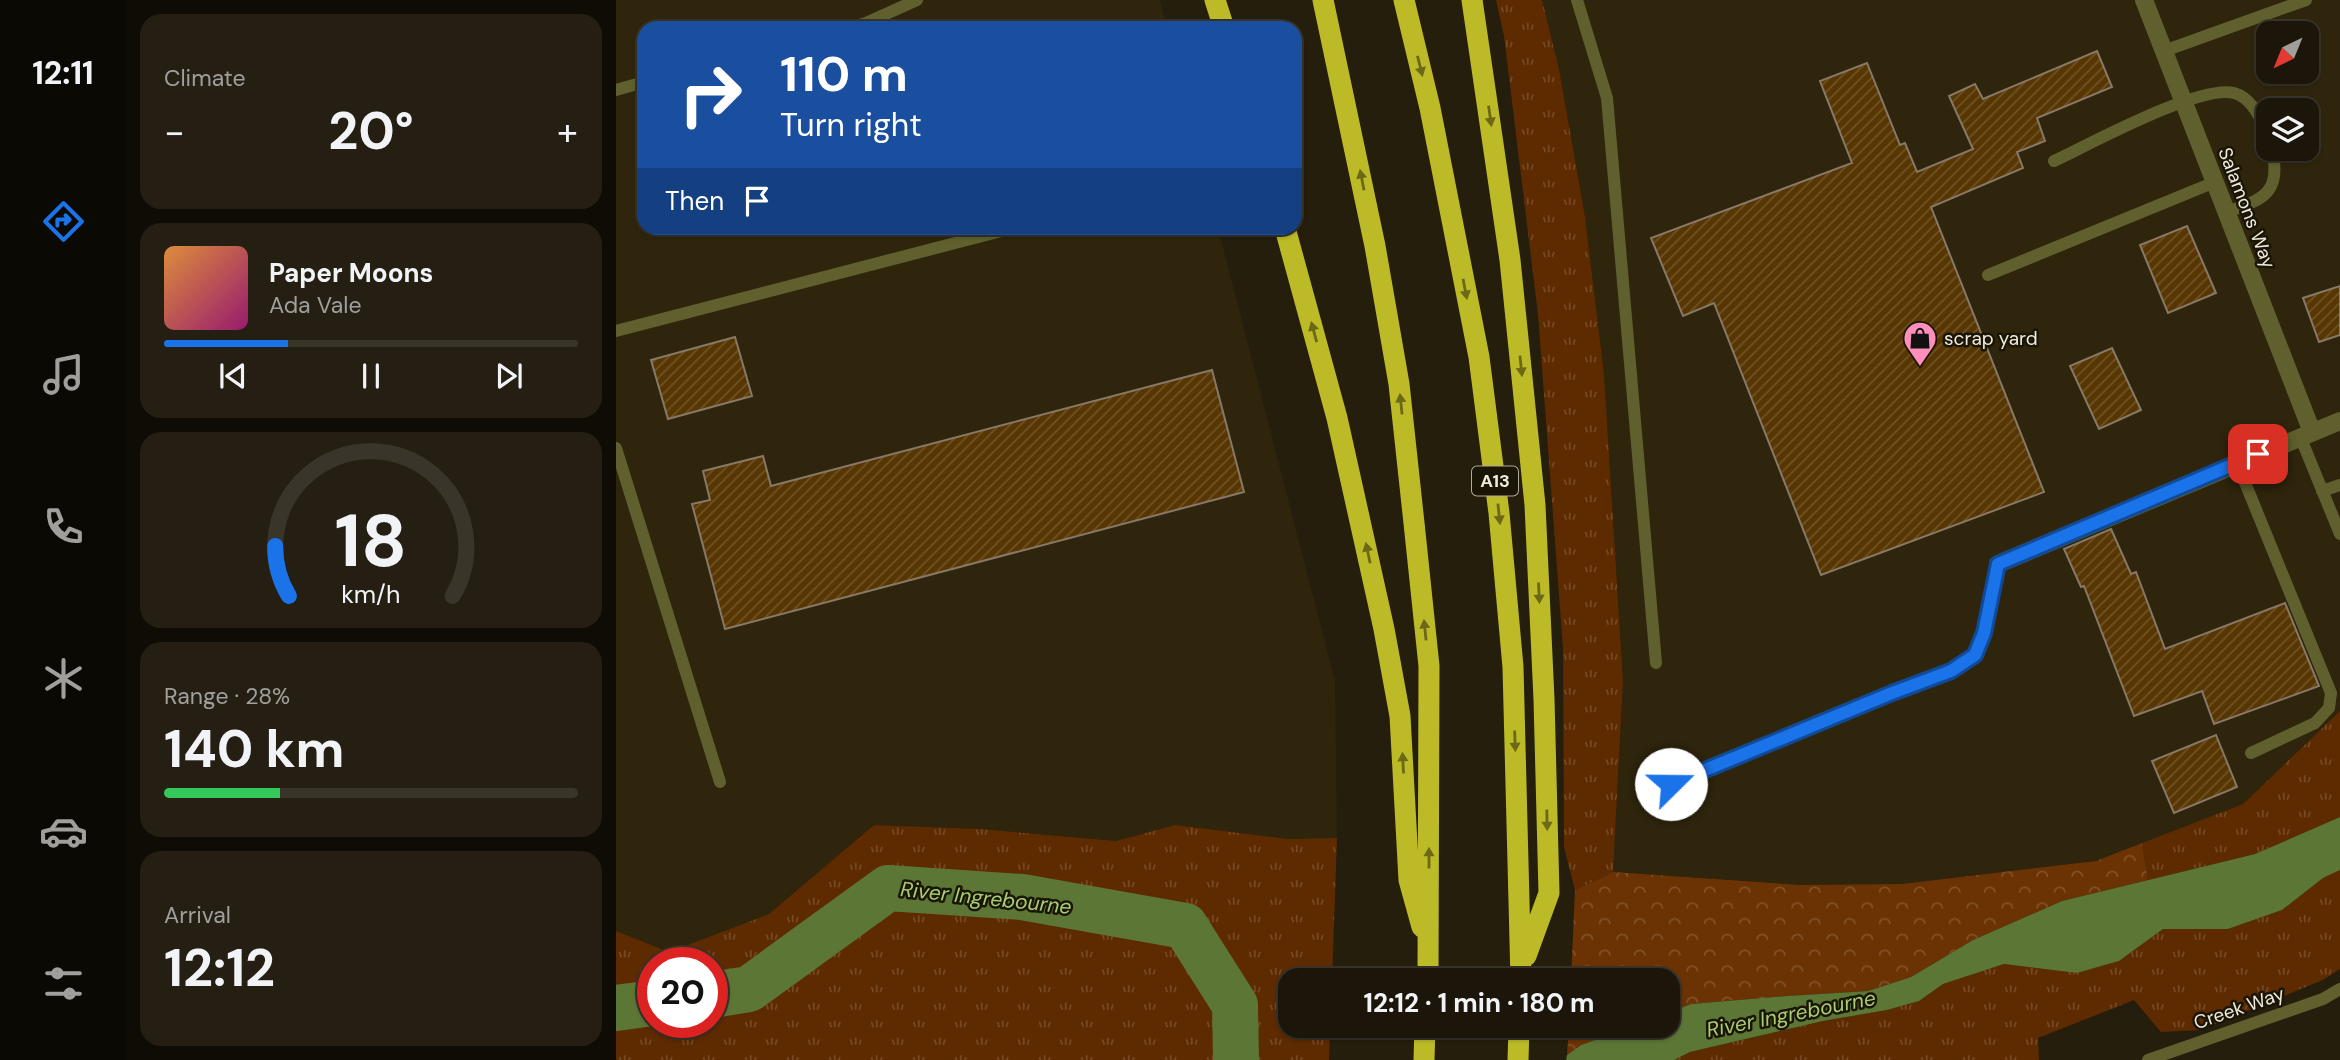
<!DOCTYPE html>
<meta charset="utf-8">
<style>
:root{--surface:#1c160a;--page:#251f13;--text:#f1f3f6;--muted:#a09f9c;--line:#3a352b;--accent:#1a73e8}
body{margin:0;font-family:"DM Sans",sans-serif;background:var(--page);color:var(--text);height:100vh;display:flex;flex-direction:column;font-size:26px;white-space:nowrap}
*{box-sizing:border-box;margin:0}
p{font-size:23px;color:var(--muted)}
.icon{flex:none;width:38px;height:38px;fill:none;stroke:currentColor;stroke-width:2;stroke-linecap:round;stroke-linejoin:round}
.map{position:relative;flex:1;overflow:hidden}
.details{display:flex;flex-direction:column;gap:14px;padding:14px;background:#0f0c06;width:490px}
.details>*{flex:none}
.banner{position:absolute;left:21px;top:21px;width:665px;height:214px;border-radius:21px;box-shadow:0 2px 5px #0004,0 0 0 2px var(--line);background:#1a4fa0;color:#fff;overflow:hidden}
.needle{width:46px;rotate:223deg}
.tools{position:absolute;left:1640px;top:21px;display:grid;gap:14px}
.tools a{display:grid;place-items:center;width:63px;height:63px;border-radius:14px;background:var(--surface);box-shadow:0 2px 5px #0004,0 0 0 2px var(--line);font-size:35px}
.speed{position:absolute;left:21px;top:947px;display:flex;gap:14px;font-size:35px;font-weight:700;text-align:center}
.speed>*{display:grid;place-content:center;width:91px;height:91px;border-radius:50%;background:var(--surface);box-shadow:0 2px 5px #0004,0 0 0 2px var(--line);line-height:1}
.speed .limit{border:10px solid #d22;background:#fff;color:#111}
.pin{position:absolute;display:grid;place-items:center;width:60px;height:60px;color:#fff;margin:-30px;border-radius:14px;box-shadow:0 4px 10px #0006}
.me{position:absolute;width:77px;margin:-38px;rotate:68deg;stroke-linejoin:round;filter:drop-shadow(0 0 5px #0008)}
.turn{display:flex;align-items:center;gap:24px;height:147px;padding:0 28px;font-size:32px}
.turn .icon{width:91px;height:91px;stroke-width:2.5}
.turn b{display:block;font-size:49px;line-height:60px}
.then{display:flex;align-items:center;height:66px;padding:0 28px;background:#0003;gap:14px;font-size:26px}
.big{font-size:52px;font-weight:700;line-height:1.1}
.details .tile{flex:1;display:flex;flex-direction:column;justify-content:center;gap:10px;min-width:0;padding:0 24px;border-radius:21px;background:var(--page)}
.details .dial{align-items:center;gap:0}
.dial svg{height:182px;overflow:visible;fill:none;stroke:var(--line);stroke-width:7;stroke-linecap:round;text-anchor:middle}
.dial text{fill:var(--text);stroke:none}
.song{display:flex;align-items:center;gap:21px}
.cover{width:84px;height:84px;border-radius:10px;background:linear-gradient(135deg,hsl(30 70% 55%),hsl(320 70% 35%))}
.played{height:7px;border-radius:4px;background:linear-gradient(90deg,var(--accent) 30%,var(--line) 30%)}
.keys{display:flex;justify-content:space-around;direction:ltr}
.heat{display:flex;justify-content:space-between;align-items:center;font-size:38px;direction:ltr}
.charge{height:10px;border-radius:5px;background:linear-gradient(90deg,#34c759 28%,var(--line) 0)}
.trip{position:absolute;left:662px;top:968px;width:402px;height:70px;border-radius:21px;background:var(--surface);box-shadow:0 2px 5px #0004,0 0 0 2px var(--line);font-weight:700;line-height:70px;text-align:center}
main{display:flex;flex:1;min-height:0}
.dock{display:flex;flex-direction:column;width:126px;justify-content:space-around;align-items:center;background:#0b0904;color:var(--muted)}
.dock .icon{width:49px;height:49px}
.dock .on{color:var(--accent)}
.dock b{font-size:32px;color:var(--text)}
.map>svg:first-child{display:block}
.built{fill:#2e250c;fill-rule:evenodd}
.grass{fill:url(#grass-tufts);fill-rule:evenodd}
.forest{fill:url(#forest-crowns)}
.water{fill:#5c7636}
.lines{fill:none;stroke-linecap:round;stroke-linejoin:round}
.river{stroke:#5c7636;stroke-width:46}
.building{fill:url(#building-hatch);stroke:#877867;stroke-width:2}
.lane{stroke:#60602e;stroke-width:12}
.street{stroke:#60602e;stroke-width:18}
.highway{stroke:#bcbb27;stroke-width:21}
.oneway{fill:#6c6816}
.route-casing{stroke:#114b97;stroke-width:18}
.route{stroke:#1a73e8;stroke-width:12}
.labels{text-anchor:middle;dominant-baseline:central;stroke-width:5;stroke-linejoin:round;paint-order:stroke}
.shield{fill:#1b1505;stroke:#afaa9e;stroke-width:2}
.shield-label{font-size:18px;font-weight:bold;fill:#eeeadf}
.street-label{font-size:19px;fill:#eeeadf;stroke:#1b1505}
.poi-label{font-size:19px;fill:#eeeadf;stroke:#1b1505;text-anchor:start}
.water-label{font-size:21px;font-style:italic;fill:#a6ce72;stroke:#1b1505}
</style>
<main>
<nav class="dock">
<b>12:11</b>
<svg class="icon on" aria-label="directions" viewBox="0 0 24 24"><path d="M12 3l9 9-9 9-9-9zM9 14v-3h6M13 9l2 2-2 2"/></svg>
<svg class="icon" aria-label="music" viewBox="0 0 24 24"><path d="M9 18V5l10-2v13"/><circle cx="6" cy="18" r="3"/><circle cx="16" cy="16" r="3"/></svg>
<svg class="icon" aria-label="phone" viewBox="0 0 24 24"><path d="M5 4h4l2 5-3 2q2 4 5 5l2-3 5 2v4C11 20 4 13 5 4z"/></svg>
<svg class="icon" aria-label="climate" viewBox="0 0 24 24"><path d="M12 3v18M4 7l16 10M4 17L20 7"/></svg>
<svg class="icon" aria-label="car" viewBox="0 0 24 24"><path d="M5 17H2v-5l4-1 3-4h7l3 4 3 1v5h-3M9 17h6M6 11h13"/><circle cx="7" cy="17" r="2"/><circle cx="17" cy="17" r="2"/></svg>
<svg class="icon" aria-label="filters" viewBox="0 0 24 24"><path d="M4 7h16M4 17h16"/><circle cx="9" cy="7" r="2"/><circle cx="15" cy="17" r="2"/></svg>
</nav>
<section class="details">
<div class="tile"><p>Climate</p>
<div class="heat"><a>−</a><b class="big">20°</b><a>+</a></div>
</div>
<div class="tile">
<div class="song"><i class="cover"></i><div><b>Paper Moons</b><p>Ada Vale</p></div></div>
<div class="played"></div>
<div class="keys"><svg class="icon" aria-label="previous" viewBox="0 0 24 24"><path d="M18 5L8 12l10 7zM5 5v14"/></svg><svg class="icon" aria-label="pause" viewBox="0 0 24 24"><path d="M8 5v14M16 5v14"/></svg><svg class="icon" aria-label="next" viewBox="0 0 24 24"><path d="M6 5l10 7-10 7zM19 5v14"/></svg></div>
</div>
<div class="tile dial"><svg viewBox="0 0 100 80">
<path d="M14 69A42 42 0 1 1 86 69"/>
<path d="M14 69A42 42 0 0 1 8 47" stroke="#1a73e8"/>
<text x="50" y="56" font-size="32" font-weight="700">18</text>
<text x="50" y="72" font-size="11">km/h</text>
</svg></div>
<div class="tile"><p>Range · 28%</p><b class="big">140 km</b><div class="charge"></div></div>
<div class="tile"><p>Arrival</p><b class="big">12:12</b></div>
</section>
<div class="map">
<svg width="1724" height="1060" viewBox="0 0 1724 1060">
<defs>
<pattern id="grass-tufts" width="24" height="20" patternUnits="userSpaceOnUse" patternTransform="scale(1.75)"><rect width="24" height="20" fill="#5e2a00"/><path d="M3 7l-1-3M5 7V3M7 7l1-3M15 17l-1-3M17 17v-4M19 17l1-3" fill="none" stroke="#754925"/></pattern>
<pattern id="forest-crowns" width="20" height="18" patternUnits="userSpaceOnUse" patternTransform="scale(1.75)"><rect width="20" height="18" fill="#6b3304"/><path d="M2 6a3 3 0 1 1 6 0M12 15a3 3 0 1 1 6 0" fill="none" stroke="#805128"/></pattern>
<pattern id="building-hatch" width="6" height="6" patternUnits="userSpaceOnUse" patternTransform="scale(1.75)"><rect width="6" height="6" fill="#573602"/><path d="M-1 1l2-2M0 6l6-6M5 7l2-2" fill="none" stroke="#6f5326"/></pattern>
</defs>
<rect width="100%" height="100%" fill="#251e0d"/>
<path class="built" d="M 0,0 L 544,0 L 551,28 L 28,28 L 28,228 L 602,228 L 719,681 L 721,838 L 672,839 L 559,825 L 500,841 L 364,829 L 258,825 L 153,914 L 53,952 L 0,931 Z
M 926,0 L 1724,0 L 1724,711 L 1627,804 L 1480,861 L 1286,884 L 1184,885 L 997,872 L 1007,681 L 988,374 L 969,217 L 943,69 ZM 1652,33 L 1690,33 L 1690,72 L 1652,72 ZM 1652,110 L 1690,110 L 1690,149 L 1652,149 Z"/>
<path class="grass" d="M 880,0 L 926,0 L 943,69 L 969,217 L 988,374 L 1007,681 L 997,872 L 959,890 L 948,847 L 947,648 L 922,314 L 888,36 Z
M 1724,711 L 1724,817 L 1639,854 L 1532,880 L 1526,843 L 1627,804 Z
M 258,825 L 364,829 L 500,841 L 559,825 L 672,839 L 721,838 L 716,980 L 674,980 L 674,1026 L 714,1026 L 713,1060 L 0,1060 L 0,931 L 53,952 L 153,914 ZM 37,962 L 96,962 L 96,1022 L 37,1022 Z
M 1724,870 L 1724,969 L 1707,980 L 1584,1030 L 1545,1032 L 1518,1000 L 1422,1038 L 1423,1060 L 1058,1060 L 1074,1052 L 1207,1021 L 1271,1010 L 1303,1001 L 1327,984 L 1388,964 L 1461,973 L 1503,961 L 1547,929 L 1612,929 L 1666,910 L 1707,878 Z"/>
<path class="forest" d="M 1526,843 L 1532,880 L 1446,901 L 1357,940 L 1295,977 L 1252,991 L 1171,996 L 1075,1004 L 1052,1013 L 1052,980 L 955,980 L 959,890 L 997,872 L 1184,885 L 1286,884 L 1480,861 Z
M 953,1026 L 1018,1026 L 965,1045 L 951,1055 Z"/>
<path class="water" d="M 1724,817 L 1724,870 L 1707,878 L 1666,910 L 1612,929 L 1547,929 L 1503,961 L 1461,973 L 1388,964 L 1327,984 L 1303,1001 L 1271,1010 L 1207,1021 L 1074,1052 L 1058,1060 L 950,1060 L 951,1055 L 965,1045 L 1018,1026 L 1052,1026 L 1052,1013 L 1075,1004 L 1171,996 L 1252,991 L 1295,977 L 1357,940 L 1446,901 L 1639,854 Z"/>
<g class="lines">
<path class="river" d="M 96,995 L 133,989 L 272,888 L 406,897 L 569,926 L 619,1005 L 620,1060
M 0,1008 L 37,1003"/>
</g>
<path class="building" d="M 1481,51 L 1496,87 L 1421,118 L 1429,141 L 1401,152 L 1407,168 L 1315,207 L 1428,492 L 1205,575 L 1098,303 L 1067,316 L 1035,238 L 1236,163 L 1204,81 L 1251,63 L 1284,145 L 1289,143 L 1301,172 L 1357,149 L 1333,96 L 1359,84 L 1367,99 Z
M 1571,226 L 1600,293 L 1552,313 L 1524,245 Z
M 1724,286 L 1724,335 L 1703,342 L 1687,298 Z
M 119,337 L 136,396 L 52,419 L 35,360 Z
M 1496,348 L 1525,410 L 1483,429 L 1454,366 Z
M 596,370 L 628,492 L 109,629 L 76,504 L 94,500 L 87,471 L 147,456 L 155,486 Z
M 1495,529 L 1515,574 L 1520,572 L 1549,649 L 1669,603 L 1703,686 L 1598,724 L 1586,691 L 1518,716 L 1468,586 L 1465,587 L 1448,549 Z
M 1600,735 L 1621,787 L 1558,813 L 1536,761 Z"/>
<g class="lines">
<path class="lane" d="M 961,0 L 991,98 L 1040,663
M 233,28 L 250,23 L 301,0
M 1548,51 L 1690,0
M 0,90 L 28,82
M 1438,161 C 1474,144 1584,84 1618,93 C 1636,98 1644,118 1652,133
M 1610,212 C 1649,199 1665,193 1656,149
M 1372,275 L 1599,182
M 0,331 L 397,228
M 1684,436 L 1724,534
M 0,448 L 104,782
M 1621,463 L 1715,693 L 1713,708 L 1699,723 L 1635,753
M 1706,491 L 1724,485
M 1055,784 L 1276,693 L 1335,671 L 1359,655 L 1368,633 L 1382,564
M 1532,1060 L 1707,999 L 1724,989"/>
<path class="street" d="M 1528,0 L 1696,432
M 1382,564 L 1724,421"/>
<path class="highway" d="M 599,0 L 608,28
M 707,0 L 759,246 L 783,384 L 798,523 L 813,666 L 812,980
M 788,0 L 814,108 L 863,357 L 883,513 L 897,667 L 905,980
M 856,0 L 894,260 L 919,505 L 928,699 L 933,893 L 910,956
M 669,228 L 721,418 L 768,629 L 784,716 L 793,880 L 806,927
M 808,1060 L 809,1026
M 902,1060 L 903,1026"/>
</g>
<defs><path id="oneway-solid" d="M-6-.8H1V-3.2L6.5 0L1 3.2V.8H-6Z" transform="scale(1.75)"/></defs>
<g class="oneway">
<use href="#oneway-solid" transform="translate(804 66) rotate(76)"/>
<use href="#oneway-solid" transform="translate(874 116) rotate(82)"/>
<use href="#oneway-solid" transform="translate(746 180) rotate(-101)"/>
<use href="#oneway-solid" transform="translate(849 289) rotate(79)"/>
<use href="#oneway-solid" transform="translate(698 332) rotate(-105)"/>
<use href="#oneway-solid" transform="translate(905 366) rotate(84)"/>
<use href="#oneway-solid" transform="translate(785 404) rotate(-96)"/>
<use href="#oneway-solid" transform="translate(883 514) rotate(84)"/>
<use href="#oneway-solid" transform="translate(752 553) rotate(-102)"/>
<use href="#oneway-solid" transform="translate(923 593) rotate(87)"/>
<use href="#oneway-solid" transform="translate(809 630) rotate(-96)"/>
<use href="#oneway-solid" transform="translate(899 741) rotate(88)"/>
<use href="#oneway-solid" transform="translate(787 763) rotate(-93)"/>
<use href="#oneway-solid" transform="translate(931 820) rotate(89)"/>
<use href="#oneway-solid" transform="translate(813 858) rotate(-90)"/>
</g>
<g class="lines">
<defs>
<path id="route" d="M 1055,784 L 1276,693 L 1335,671 L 1359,655 L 1368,633 L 1382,564 L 1642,454"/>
</defs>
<use href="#route" class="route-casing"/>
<use href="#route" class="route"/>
</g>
<defs>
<symbol id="shop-pin" viewBox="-11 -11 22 30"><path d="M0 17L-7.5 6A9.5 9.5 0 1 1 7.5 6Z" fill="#ff8eba" stroke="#1b1505"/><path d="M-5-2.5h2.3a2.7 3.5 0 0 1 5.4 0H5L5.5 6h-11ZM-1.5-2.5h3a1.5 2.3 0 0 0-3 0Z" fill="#111"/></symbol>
</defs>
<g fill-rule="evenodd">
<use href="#shop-pin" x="1285" y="319" width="38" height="52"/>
</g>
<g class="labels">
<rect class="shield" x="856" y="466.5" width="46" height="29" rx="5"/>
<g class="shield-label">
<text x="879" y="481">A13</text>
</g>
<g class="street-label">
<text transform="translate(1631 208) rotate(69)">Salamons Way</text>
<text transform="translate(1623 1008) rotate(-19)">Creek Way</text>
</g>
<g class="poi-label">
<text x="1328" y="338">scrap yard</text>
</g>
<g class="water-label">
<text transform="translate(370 898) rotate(6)">River Ingrebourne</text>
<text transform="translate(1175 1014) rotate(-11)">River Ingrebourne</text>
</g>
</g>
</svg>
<div class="tools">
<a><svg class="needle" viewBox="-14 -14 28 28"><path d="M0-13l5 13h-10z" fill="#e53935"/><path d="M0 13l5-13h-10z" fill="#a09f9c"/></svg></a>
<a><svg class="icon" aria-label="layers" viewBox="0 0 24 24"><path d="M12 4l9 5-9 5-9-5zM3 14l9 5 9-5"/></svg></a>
</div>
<div class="speed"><div class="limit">20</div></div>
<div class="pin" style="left:1642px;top:454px;background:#d93025"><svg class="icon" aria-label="arrive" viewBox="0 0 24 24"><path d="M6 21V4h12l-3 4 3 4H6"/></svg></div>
<svg class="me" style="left:1055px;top:784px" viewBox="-20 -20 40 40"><circle r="19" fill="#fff"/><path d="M0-13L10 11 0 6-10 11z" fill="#1a73e8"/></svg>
<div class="trip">12:12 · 1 min · 180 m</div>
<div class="banner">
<div class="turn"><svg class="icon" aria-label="right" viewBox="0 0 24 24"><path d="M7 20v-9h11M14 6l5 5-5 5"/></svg><div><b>110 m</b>Turn right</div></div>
<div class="then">Then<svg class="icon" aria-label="arrive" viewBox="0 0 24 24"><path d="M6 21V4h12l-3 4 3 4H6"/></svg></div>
</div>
</div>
</main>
